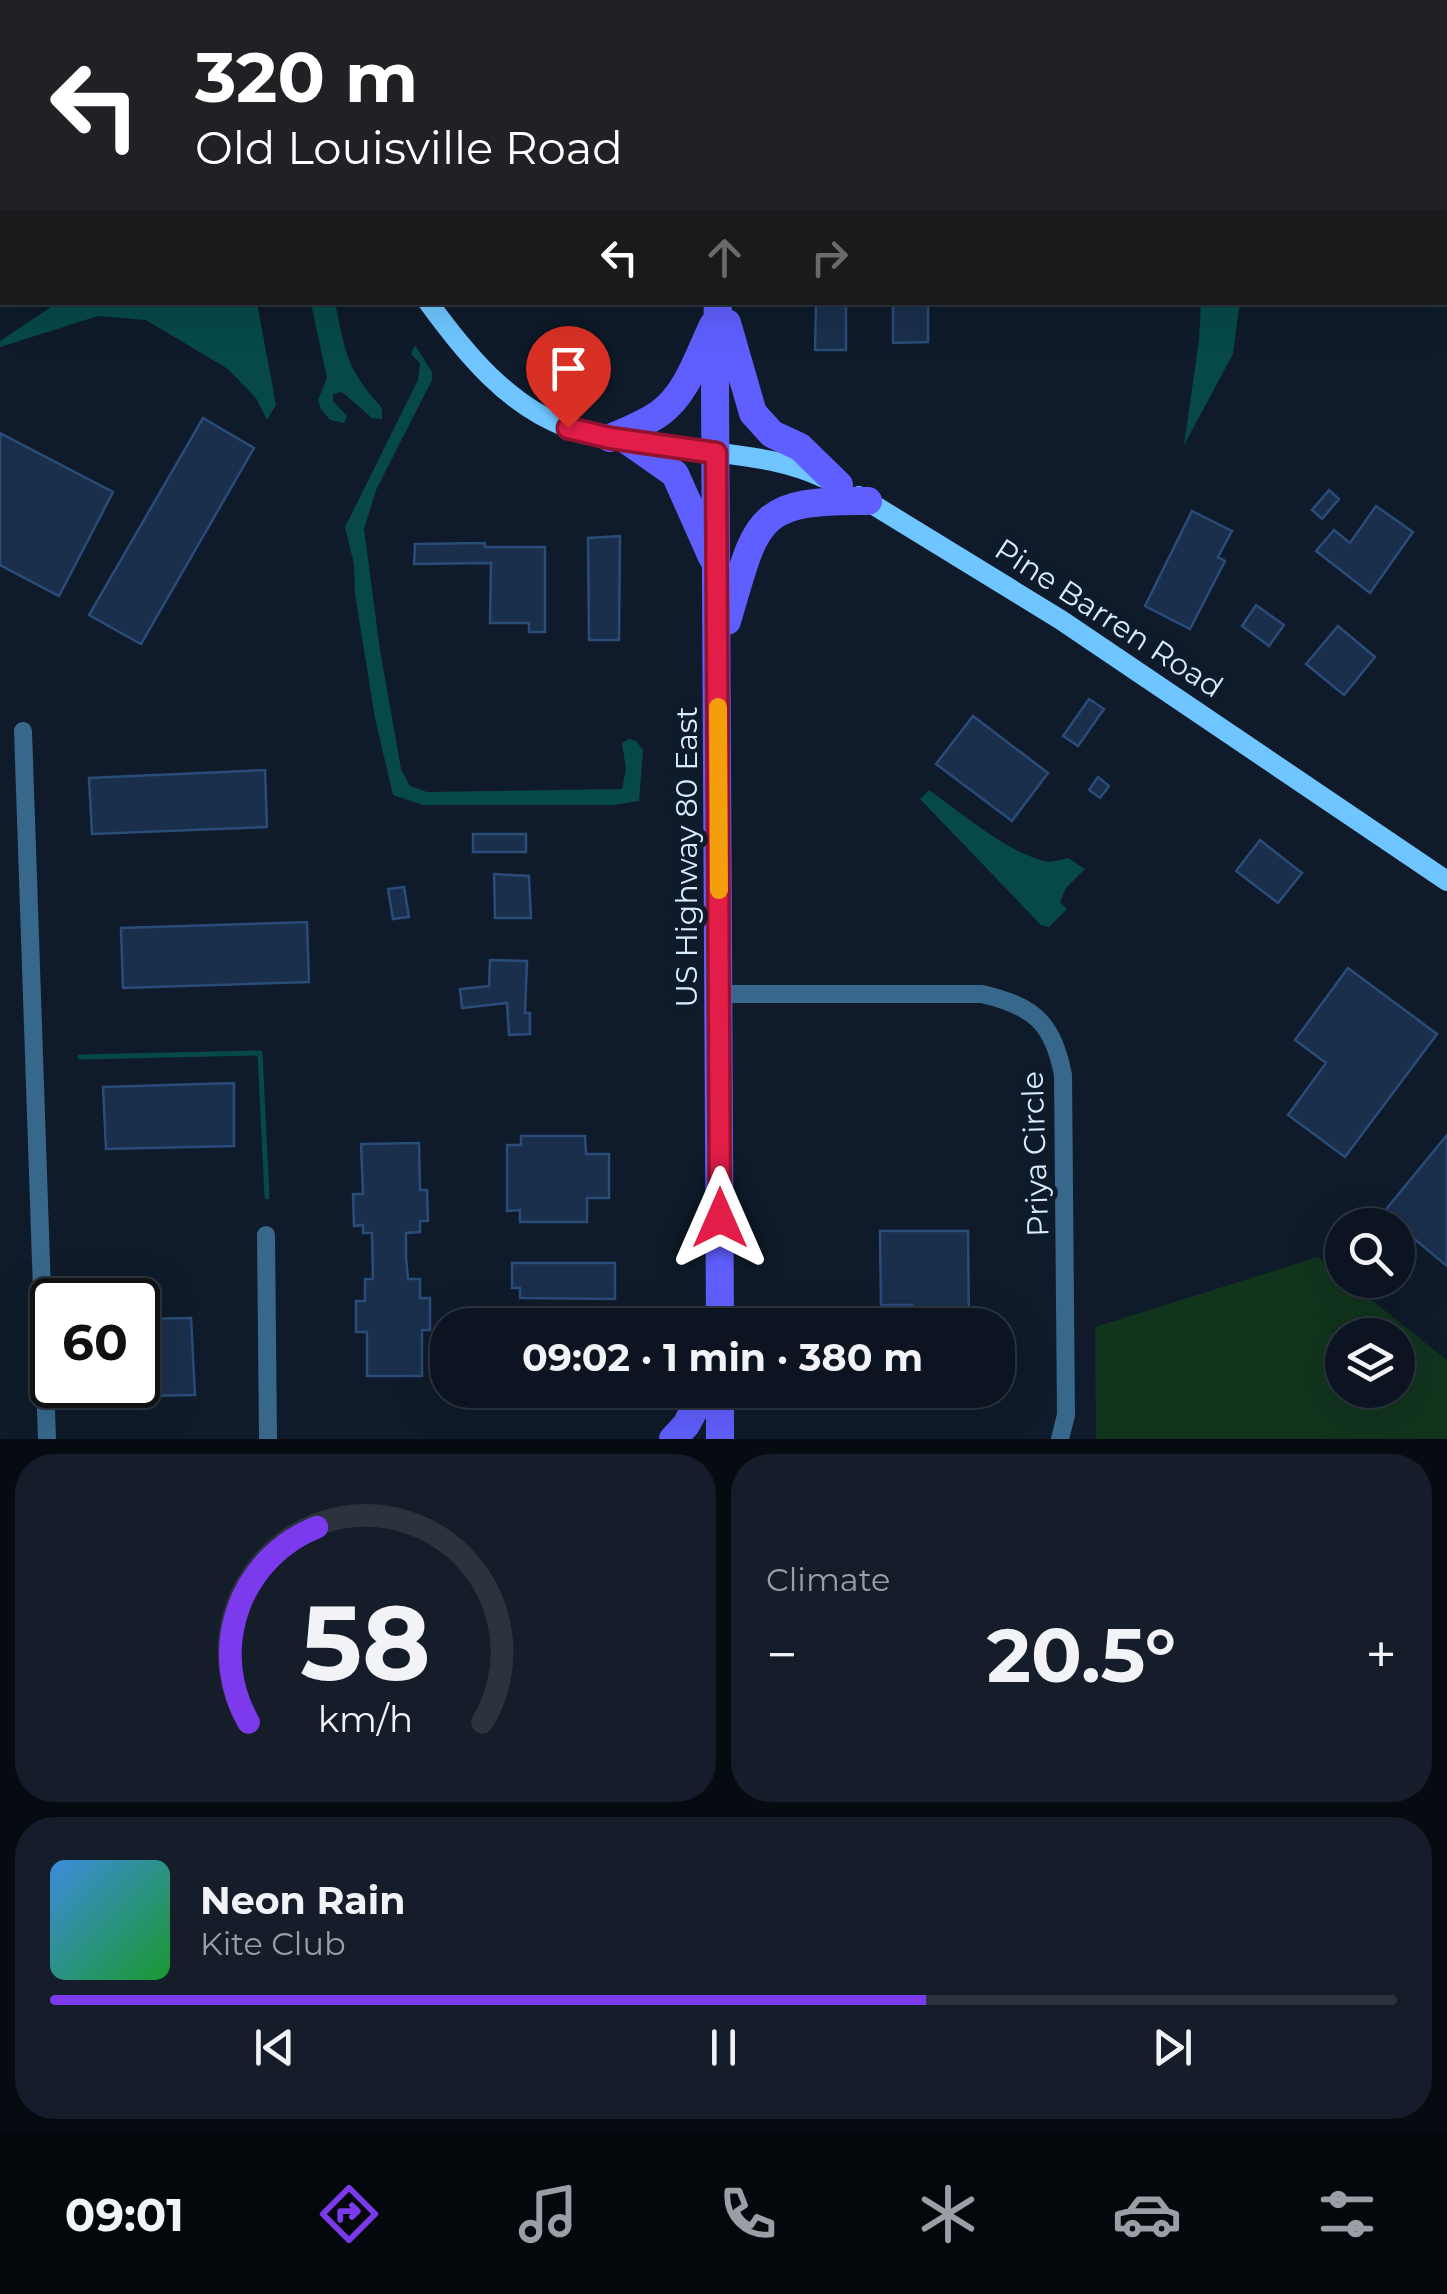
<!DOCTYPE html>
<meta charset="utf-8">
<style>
:root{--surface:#0b1420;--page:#141d29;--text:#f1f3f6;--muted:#9a9ea5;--line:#2b333e;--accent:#7c3aed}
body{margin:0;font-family:Montserrat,sans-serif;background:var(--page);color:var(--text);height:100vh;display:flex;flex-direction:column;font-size:38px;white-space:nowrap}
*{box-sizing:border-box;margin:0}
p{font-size:32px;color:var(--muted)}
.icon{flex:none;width:55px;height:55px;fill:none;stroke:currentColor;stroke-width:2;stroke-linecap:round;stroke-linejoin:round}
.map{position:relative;height:1439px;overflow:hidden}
.panel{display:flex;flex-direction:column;gap:15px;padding:15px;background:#060b12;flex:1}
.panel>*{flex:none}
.guide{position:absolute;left:0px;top:0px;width:1448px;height:305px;box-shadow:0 10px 40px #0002,0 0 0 2px var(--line);background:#202124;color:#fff;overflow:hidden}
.tools{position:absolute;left:1325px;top:1208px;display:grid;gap:20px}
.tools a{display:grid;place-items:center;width:90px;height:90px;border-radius:50%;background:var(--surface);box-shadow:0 10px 40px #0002,0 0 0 2px var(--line);font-size:50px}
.speed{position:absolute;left:30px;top:1278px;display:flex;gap:20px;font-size:50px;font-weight:700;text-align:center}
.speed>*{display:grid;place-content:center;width:130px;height:130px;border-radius:50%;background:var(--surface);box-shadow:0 10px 40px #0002,0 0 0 2px var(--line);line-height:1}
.speed .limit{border:5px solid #111;border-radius:15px;background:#fff;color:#111}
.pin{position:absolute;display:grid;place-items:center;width:85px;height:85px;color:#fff;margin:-102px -42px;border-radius:50% 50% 50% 0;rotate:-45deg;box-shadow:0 0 10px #0007}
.pin .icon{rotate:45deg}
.me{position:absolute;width:110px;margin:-55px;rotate:0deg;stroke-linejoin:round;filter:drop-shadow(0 0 8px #0008)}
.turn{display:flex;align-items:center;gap:35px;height:210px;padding:0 30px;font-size:45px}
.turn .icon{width:130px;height:130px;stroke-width:2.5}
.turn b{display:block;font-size:70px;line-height:85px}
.lanes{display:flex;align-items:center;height:95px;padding:0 30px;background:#0003;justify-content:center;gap:50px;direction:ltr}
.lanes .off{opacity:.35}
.big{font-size:75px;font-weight:700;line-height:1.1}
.panel .widget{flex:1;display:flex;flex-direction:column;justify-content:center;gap:15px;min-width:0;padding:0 35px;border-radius:40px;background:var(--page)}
.panel .dial{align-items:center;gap:0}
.dial svg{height:260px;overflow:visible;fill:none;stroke:var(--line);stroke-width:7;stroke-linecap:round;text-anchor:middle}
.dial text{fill:var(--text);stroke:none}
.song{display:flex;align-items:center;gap:30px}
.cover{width:120px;height:120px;border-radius:15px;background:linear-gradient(135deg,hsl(210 70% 55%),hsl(130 70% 35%))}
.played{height:10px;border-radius:5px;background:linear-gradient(90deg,var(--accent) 65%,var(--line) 65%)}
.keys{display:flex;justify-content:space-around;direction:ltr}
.heat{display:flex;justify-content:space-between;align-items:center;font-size:55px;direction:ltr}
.panel .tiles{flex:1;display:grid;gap:15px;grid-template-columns:1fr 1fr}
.widget:last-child{grid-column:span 2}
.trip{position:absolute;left:430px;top:1308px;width:585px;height:100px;border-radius:40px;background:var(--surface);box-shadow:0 10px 40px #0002,0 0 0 2px var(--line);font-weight:700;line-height:100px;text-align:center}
.tabs{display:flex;height:160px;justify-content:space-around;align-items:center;background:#04080d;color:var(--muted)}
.tabs .icon{width:70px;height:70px}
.tabs .active{color:var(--accent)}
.tabs b{font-size:45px;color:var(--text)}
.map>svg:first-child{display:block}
.green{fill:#11341d;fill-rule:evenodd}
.water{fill:#07494a}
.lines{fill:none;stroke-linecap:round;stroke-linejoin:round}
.stream{stroke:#07494a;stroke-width:5}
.building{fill:#1a2f4c;stroke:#2a4c79;stroke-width:2.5}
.street{stroke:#37688b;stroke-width:18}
.secondary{stroke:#6fc5ff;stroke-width:20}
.primary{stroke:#5f5fff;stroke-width:28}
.rail{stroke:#04ff7c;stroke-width:5;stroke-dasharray:15 12;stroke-linecap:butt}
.route-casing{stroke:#92132f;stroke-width:25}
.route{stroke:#e11d48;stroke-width:18}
.slow{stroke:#f59e0b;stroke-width:18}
.labels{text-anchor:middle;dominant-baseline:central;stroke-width:10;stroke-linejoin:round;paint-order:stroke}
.street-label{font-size:30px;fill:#d8ecff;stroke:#0f1b2a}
</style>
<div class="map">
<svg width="1447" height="1439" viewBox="0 0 1447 1439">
<rect width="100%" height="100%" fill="#0f1b2a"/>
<path class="green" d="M 1331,0 L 1447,0 L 1447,206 L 1445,2 Z
M 1318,1257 L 1447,1360 L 1447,1439 L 1096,1439 L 1095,1327 ZM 1342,1335 L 1398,1335 L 1398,1390 L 1342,1390 Z"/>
<path class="water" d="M 57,303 L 257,303 L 276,405 L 267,420 L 256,398 L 228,369 L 146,320 L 98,316 L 0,347 L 0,341 Z
M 311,303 L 335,303 C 346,353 345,367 382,408 L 382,419 L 372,418 L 342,392 L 333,394 L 333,401 L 347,416 L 344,423 L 330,420 L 321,409 L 318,400 L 327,378 Z
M 1201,303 L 1237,303 L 1239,308 L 1233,354 L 1184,445 L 1199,340 Z
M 415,345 L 432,372 L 432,380 L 376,490 L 364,529 L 380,650 L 401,769 L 410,786 L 427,792 L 622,789 L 626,769 L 622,743 L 629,739 L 636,741 L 643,750 L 639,801 L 613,805 L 423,805 L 393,795 L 375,718 L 355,594 L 354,564 L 345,527 L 418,380 L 420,363 L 411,354 Z
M 929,790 C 962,813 1005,851 1044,861 C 1051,863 1060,860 1068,858 L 1085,869 L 1066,888 L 1060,902 L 1067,909 L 1049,927 L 1041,925 L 920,799 Z"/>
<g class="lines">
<path class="stream" d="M 135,0 L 138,2
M 0,281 L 2,279
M 80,1057 L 260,1053 L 267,1197"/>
</g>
<path class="building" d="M 816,302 L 846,302 L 846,350 L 815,350 Z
M 893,302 L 928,302 L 928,342 L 893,343 Z
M 203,418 L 254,448 L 141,644 L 89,615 Z
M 0,433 L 113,492 L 59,596 L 0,565 Z
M 1329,490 L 1339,499 L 1322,519 L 1312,510 Z
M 1376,506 L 1413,532 L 1370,593 L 1316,551 L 1334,530 L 1350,543 Z
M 1192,511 L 1232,531 L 1218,557 L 1225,561 L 1190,629 L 1145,606 Z
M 620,536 L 619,640 L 589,640 L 588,538 Z
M 485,543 L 485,547 L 545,547 L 545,632 L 529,632 L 529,623 L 490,623 L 491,563 L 414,564 L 415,544 Z
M 1256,605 L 1284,625 L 1269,646 L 1242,626 Z
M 1338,626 L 1375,657 L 1344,695 L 1306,664 Z
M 1089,699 L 1104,709 L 1078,746 L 1063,736 Z
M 973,716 L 1048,773 L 1012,821 L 936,764 Z
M 265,770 L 267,827 L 92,834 L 89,778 Z
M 1098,777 L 1109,786 L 1100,798 L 1089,790 Z
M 473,834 L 526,834 L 526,852 L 473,852 Z
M 1260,840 L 1302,873 L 1278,903 L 1236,871 Z
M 494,874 L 529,876 L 531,918 L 495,918 Z
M 404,887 L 409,917 L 393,919 L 388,889 Z
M 307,922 L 309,982 L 123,988 L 121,928 Z
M 490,960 L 527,961 L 525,1013 L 530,1013 L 530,1034 L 509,1035 L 507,1003 L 462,1008 L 460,989 L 489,986 Z
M 1348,968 L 1437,1034 L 1345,1157 L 1288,1115 L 1326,1063 L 1295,1040 Z
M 234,1083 L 234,1146 L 106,1149 L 103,1087 Z
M 1447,1135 L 1447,1266 L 1383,1213 Z
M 521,1136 L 585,1136 L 586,1154 L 609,1154 L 609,1198 L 587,1198 L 587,1222 L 520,1222 L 520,1210 L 507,1211 L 507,1145 L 521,1145 Z
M 419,1143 L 420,1190 L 427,1190 L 428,1221 L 420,1221 L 420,1232 L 406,1233 L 406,1257 L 408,1279 L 420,1279 L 420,1298 L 430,1298 L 430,1330 L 422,1330 L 422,1376 L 367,1376 L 367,1332 L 356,1332 L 356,1301 L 365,1301 L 365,1279 L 373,1279 L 372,1233 L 363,1233 L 363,1225 L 354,1226 L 353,1194 L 363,1194 L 361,1144 Z
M 880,1231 L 968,1231 L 969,1325 L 912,1325 L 912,1305 L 881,1305 Z
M 512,1263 L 615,1263 L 615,1299 L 520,1298 L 520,1288 L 512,1288 Z
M 191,1318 L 195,1395 L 138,1396 L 138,1319 Z"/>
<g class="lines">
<path class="street" d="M 23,731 L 47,1439
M 719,994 L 982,994 C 1033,1006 1053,1022 1063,1075 L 1066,1415 L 1060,1439
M 266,1235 L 268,1439"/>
<path class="secondary" d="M 229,0 L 230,2
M 428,302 C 465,353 508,406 569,428 C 614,444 666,447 713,452 C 752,457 788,461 824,478
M 859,496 L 1061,620 L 1447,881"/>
<path class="primary" d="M 715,0 L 715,2
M 718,302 L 715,389 L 720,1325
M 727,323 L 753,413 L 772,434 L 800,447 L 839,485
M 610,438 C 626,431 645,424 660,413 C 687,394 699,354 713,325
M 628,441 L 675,474 L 712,557
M 727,621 C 757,520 754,499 868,501
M 673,1439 L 686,1425 L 705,1390
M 720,1439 L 720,1390"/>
<path class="rail" d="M 1277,0 L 1278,2
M 1297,0 L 1298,2
M 1445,211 L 1447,214
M 1445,299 L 1447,303"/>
</g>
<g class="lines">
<defs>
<path id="route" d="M 568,428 L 610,438 L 716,453 L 720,1218"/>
</defs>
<use href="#route" class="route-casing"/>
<use href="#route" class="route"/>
<path class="slow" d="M 718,707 L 719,890"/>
</g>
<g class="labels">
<g class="street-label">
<text transform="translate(1109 618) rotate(33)">Pine Barren Road</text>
<text transform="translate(686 857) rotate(-90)">US Highway 80 East</text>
<text transform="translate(1035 1154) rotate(-92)">Priya Circle</text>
</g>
</g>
</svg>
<div class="tools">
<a><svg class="icon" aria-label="search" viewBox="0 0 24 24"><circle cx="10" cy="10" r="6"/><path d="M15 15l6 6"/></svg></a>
<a><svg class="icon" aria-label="layers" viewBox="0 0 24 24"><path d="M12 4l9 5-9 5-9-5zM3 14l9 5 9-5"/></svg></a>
</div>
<div class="speed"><div class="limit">60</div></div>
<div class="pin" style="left:568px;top:428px;background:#d93025"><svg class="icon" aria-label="arrive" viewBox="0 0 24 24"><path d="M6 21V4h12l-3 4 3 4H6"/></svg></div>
<svg class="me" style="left:720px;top:1218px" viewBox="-20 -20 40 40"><path d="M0-17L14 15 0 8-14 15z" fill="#e11d48" stroke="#fff" stroke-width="4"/></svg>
<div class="trip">09:02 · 1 min · 380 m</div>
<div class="guide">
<div class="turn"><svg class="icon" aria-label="left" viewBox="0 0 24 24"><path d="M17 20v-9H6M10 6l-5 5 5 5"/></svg><div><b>320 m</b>Old Louisville Road</div></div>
<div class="lanes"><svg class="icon" aria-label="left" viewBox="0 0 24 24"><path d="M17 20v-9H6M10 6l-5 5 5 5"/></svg><svg class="icon off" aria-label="ahead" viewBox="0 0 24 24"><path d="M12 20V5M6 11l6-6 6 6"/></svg><svg class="icon off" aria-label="right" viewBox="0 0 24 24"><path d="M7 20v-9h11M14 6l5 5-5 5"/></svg></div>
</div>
</div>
<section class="panel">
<div class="tiles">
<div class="widget dial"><svg viewBox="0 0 100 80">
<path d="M14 69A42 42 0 1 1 86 69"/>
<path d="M14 69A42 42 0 0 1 35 9" stroke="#7c3aed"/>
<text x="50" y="56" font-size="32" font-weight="700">58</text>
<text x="50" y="72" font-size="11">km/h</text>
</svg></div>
<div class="widget"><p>Climate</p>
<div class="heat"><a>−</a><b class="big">20.5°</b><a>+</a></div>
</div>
<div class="widget">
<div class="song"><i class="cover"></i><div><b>Neon Rain</b><p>Kite Club</p></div></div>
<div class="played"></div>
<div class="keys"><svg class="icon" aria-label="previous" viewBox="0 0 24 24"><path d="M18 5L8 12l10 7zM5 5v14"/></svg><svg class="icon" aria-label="pause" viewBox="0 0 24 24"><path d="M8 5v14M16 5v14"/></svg><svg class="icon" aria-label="next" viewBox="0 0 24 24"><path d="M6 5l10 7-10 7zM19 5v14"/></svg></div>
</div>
</div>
</section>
<nav class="tabs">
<b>09:01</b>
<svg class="icon active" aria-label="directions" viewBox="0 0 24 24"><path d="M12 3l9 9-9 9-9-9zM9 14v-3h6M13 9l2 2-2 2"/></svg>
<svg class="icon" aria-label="music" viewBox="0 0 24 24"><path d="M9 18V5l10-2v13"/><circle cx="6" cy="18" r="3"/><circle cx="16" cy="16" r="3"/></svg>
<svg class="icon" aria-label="phone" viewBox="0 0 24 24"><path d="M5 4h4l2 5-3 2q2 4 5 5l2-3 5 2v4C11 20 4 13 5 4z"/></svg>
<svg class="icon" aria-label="climate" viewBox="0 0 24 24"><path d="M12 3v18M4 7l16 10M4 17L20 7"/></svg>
<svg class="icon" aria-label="car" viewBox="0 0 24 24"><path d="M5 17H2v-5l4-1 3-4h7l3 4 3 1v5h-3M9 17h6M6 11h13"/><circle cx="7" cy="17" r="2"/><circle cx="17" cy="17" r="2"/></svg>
<svg class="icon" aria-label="filters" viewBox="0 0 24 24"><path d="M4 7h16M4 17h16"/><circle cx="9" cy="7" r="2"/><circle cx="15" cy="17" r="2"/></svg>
</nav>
